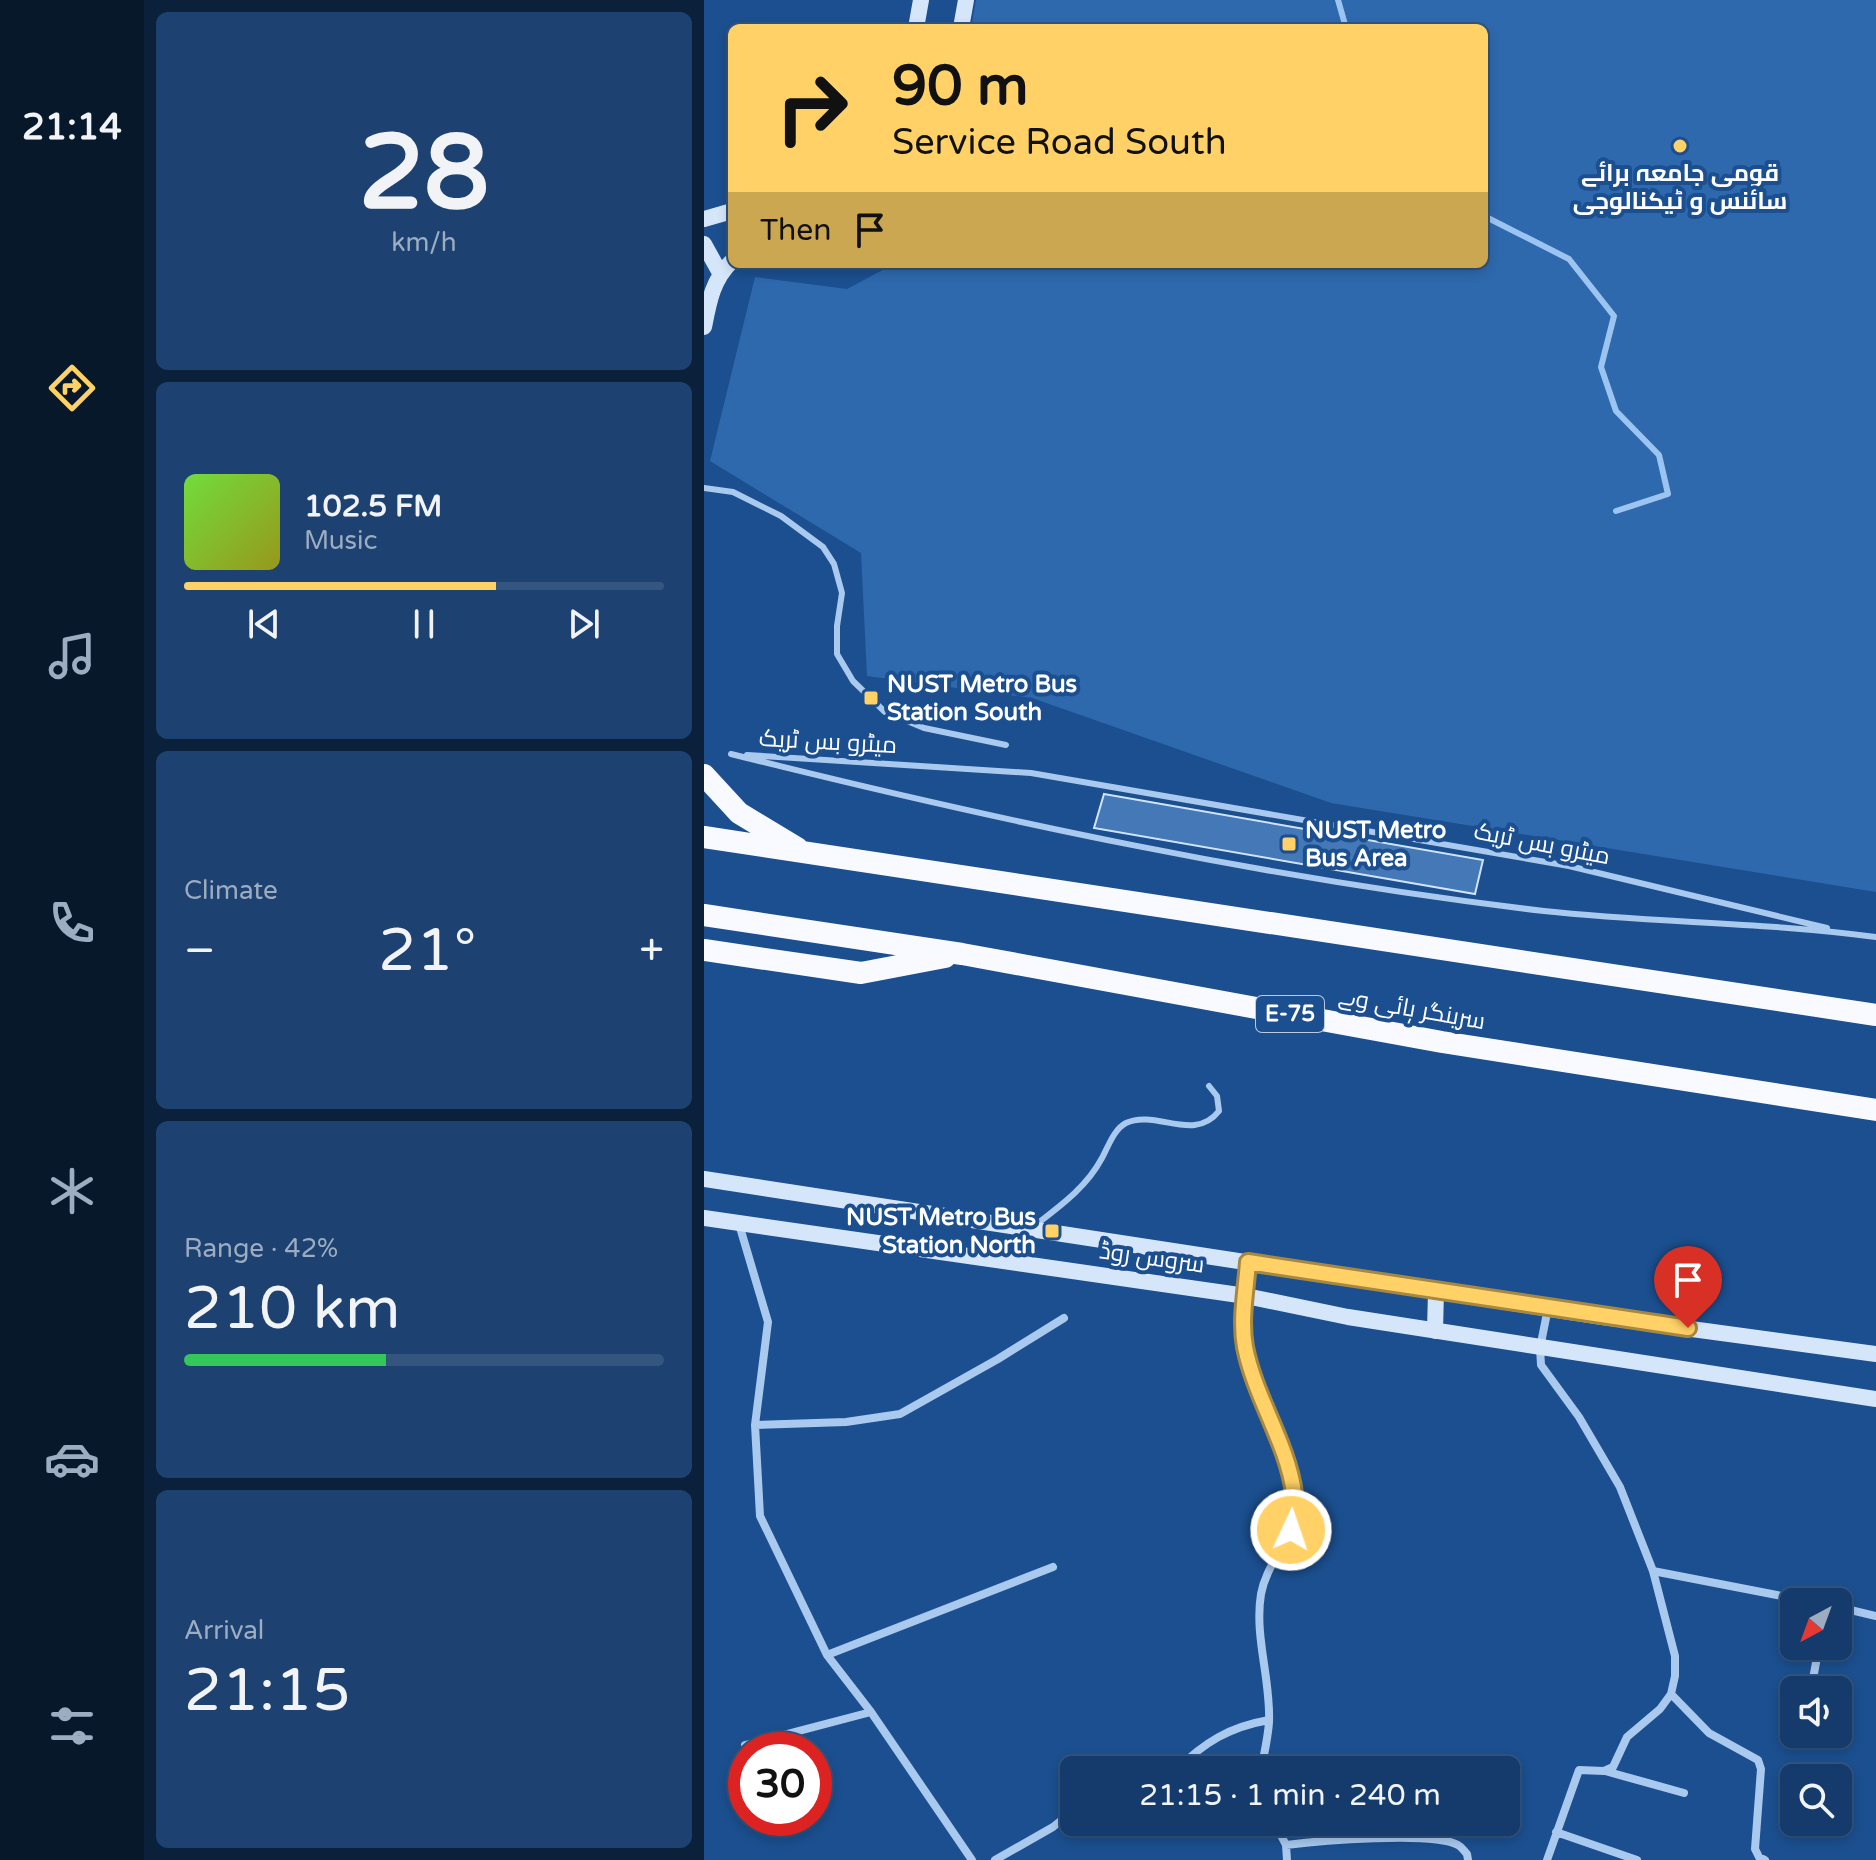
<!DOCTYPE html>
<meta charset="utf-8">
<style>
:root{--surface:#143b6b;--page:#1d4271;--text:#f1f3f6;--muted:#9dadc1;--line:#33557e;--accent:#ffd166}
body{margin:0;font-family:"Varela Round",Cairo,sans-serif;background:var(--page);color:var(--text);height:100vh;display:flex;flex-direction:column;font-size:30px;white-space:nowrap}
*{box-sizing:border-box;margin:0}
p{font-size:26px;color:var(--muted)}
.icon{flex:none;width:44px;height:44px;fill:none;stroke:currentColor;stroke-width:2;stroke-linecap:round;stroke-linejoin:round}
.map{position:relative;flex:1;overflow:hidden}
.side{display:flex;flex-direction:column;gap:12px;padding:12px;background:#0b203b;width:560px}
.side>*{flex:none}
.banner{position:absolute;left:24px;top:24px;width:760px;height:244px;border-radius:12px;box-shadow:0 4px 12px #0003,0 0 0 2px var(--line);background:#ffd166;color:#111;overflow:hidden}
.needle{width:52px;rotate:221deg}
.fabs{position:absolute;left:1076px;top:1588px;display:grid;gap:16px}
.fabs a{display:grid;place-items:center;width:72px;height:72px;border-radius:12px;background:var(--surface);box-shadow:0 4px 12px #0003,0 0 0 2px var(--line);font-size:40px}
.speed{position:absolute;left:24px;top:1732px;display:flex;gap:16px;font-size:40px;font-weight:700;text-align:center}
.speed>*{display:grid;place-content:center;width:104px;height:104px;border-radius:50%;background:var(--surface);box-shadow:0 4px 12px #0003,0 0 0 2px var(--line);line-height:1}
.speed .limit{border:12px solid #d22;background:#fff;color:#111}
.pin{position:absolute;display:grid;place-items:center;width:68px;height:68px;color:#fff;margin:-82px -34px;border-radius:50% 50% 50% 0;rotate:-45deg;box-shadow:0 0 8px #0007}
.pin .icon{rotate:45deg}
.me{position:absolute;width:88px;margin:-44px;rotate:3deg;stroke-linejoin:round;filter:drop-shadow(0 0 6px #0008)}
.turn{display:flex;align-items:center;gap:28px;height:168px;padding:0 32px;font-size:36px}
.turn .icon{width:104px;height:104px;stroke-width:2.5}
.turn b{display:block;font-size:56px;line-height:68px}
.then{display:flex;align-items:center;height:76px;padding:0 32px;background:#0003;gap:16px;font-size:30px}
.big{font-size:60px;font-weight:600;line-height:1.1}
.side .card{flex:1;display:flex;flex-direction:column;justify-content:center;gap:12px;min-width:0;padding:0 28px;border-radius:12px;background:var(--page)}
.side .dial{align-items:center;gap:0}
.dial b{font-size:104px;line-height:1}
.song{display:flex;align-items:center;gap:24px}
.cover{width:96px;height:96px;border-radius:12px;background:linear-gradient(135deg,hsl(100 70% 55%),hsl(60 70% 35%))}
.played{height:8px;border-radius:4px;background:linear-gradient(90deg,var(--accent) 65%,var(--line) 65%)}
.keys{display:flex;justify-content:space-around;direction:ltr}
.heat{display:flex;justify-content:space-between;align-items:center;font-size:44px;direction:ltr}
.charge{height:12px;border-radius:6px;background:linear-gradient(90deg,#34c759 42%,var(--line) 0)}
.trip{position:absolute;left:356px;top:1756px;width:460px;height:80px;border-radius:12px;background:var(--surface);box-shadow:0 4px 12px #0003,0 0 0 2px var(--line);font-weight:600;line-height:80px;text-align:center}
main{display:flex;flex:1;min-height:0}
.menu{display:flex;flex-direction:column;width:144px;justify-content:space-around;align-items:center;background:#08182b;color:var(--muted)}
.menu .icon{width:56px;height:56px}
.menu .on{color:var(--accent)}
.menu b{font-size:36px;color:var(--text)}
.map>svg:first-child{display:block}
.green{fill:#2e69ad}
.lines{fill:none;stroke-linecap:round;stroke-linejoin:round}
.stream{stroke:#9cc4f0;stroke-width:6}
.building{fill:#4478b7;stroke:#cfe3fa;stroke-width:2}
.service{stroke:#a9c9ee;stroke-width:6}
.minor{stroke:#a9c9ee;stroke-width:8}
.secondary{stroke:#d6e6fa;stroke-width:16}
.trunk{stroke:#f8faff;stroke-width:22}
.route-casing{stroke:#a68842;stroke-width:20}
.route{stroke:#ffd166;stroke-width:14}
.poi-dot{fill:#ffd166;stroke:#1b4f8f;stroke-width:3}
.labels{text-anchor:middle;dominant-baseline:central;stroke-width:8;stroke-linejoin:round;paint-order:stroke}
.shield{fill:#1b4f8f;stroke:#bbcadd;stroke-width:2}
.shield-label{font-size:22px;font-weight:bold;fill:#fff}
.poi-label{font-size:24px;font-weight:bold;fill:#fff;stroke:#1b4f8f;text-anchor:start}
.street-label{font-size:24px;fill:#fff;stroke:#1b4f8f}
</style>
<main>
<nav class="menu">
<b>21:14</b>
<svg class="icon on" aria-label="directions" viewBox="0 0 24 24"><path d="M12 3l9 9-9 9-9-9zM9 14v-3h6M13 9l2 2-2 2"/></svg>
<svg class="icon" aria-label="music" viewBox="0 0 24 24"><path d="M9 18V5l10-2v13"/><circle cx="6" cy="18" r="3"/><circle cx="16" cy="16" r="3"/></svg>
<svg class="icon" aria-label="phone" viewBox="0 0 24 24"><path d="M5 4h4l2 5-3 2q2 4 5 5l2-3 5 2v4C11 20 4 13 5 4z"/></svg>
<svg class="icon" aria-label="climate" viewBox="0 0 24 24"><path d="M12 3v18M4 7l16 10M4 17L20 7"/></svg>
<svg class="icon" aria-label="car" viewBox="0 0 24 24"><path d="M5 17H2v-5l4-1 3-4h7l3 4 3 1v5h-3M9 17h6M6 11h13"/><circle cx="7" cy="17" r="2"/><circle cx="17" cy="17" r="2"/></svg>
<svg class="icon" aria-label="filters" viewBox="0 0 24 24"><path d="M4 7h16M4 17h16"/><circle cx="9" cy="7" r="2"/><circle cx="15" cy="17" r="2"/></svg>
</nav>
<section class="side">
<div class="card dial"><b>28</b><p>km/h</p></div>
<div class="card">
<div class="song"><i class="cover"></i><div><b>102.5 FM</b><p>Music</p></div></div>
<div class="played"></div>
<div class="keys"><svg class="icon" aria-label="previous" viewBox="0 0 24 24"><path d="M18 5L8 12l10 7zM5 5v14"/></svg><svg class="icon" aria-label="pause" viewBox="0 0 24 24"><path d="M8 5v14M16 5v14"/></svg><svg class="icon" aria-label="next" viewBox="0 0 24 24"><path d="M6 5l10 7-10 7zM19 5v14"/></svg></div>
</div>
<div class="card"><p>Climate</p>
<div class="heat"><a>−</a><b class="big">21°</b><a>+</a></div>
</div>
<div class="card"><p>Range · 42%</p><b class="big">210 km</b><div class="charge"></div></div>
<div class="card"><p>Arrival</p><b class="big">21:15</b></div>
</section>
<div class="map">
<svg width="1172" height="1860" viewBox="0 0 1172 1860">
<rect width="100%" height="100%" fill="#1b4f8f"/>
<path class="green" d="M 272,0 L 1172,0 L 1172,892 L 627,803 L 328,698 L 163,676 L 157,553 L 6,461 L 51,277 L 143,289 L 190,264 L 780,264 L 780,28 L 267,28 Z"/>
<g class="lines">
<path class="stream" d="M 634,0 L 642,28
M 780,216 L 865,259 L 910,316 L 897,367 L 912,411 L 955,455 L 964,494 L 912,511"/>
</g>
<path class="building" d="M 400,794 L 779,860 L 771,894 L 390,828 Z"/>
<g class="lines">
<path class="service" d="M 0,488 L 29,492 L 77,516 L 119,547 L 130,564 L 138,593 L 133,626 L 133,654 L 149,681 L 181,712 L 220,728 L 302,745
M 27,754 C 295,821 566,879 840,911 C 950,923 1062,922 1172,937
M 43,755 L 327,773 L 865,866 L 1123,928
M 329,1227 C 356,1206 382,1188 398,1158 C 404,1147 410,1129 422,1123 C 452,1109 490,1143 515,1111 L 513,1096 L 505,1086"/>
<path class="minor" d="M 35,1224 L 64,1322 L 51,1425 L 56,1516 L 123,1655 L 167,1712 L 268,1860
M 544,1262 C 542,1290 536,1320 541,1347 C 551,1398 581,1441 590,1492 C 597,1534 564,1557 557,1594 C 550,1636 567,1680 565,1722 C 564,1738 560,1754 557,1770
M 51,1425 L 142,1422 L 196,1414 L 294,1359 L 360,1318
M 949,1571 L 1109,1602
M 1134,1607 L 1172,1616
M 123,1655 L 349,1567
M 1107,1690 L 1115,1646
M 967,1694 L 1005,1733 L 1054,1760 L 1057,1769 L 1051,1849 L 1055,1857 L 1061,1860
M 1096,1744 L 1098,1734
M 41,1745 L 167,1712
M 472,1770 C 501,1742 525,1727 565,1720
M 901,1771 L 980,1793
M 570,1822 L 582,1845 C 613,1841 729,1831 754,1845 C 758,1847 760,1851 763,1854 L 764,1860
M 852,1832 L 933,1860
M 582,1845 L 583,1860
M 291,1860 L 349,1827 L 370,1810
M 843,1860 L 875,1770 L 900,1771 L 909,1767 L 923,1737 L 956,1709 L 967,1694 L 971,1676 L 971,1656 L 949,1571 L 916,1487 L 875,1417 L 837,1365 L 836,1348 L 844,1308"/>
<path class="secondary" d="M 212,28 L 217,0
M 257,28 L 262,0
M 0,219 L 28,211
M 0,244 L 16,273
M 0,327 C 5,301 9,279 28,261
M 0,1179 L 899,1317 L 1172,1354
M 0,1218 L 542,1296 L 644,1317 L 1172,1399
M 731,1331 L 732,1291"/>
<path class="trunk" d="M 0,775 L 35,813 L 93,848
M 0,837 L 1172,1015
M 0,915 L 258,954 L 738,1042 L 1172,1110
M 0,950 L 157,973 L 241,957"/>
</g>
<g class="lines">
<defs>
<path id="route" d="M 587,1530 C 588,1518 591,1505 590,1493 C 583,1442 551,1398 541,1347 C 536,1320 542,1290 544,1262 L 984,1328"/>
</defs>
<use href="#route" class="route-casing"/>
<use href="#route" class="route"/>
</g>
<g class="poi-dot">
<circle cx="976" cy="146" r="8"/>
<rect x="159" y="690" width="16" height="16" rx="4"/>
<rect x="577" y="836" width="16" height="16" rx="4"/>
<rect x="340" y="1223" width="16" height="16" rx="4"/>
</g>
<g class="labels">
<rect class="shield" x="552" y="996" width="68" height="36" rx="6"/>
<g class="shield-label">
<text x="586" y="1014">E-75</text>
</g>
<g class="poi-label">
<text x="976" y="173" text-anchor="middle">قومی جامعہ برائے<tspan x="976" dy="28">سائنس و ٹیکنالوجی</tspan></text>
<text x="183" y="684">NUST Metro Bus<tspan x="183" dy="28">Station South</tspan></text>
<text x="601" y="830">NUST Metro<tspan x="601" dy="28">Bus Area</tspan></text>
<text x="332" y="1217" text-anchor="end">NUST Metro Bus<tspan x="332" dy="28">Station North</tspan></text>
</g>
<g class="street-label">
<text transform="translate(124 742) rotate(3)">میٹرو بس ٹریک</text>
<text transform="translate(838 844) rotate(11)">میٹرو بس ٹریک</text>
<text transform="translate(708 1009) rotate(10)">سرینگر ہائی وے</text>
<text transform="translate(448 1258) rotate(8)">سروس روڈ</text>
</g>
</g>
</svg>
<div class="fabs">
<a><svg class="needle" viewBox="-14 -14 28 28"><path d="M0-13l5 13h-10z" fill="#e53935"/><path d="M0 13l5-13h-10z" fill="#9dadc1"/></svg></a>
<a><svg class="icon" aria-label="sound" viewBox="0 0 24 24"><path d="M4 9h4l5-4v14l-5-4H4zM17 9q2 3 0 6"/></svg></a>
<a><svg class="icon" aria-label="search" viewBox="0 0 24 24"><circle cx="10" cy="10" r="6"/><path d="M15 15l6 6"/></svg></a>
</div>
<div class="speed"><div class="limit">30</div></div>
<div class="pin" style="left:984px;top:1328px;background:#d93025"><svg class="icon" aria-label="arrive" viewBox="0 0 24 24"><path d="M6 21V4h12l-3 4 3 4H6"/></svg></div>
<svg class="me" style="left:587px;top:1530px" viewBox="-20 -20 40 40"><circle r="17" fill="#ffd166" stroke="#fff" stroke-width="3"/><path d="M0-11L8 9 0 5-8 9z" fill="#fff"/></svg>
<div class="trip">21:15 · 1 min · 240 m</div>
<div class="banner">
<div class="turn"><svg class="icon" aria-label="right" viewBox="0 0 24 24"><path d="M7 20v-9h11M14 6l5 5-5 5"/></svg><div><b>90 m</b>Service Road South</div></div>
<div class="then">Then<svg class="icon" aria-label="arrive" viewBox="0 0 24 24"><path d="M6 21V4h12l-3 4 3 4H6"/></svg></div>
</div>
</div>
</main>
